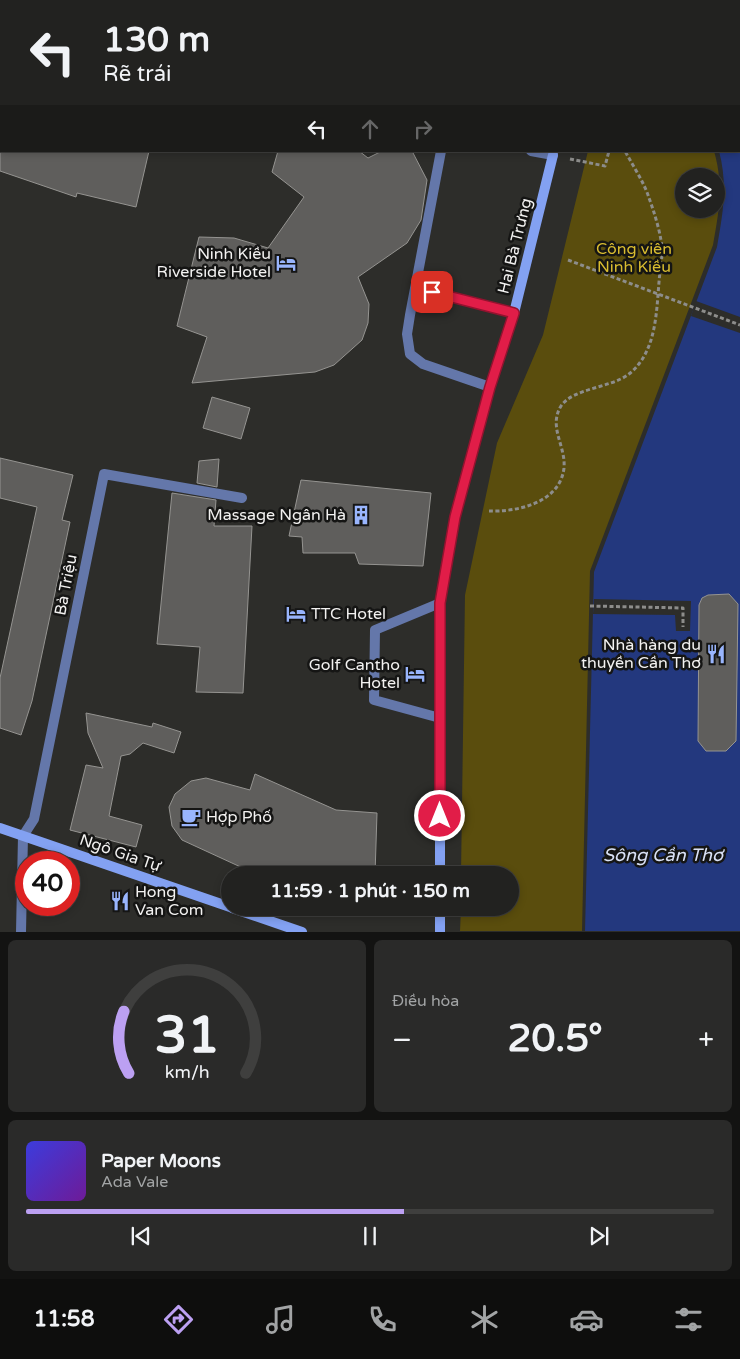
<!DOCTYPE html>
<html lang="vi">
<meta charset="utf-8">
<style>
:root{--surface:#222220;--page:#2a2a29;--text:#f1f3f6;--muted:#a2a4a5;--line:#3f3f3e;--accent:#bca0f2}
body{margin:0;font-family:"Varela Round",sans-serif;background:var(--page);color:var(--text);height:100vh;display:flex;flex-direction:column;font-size:19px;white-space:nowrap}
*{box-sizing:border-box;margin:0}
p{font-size:16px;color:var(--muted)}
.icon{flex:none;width:28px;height:28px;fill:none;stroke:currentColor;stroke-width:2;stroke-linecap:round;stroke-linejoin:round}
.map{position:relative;height:932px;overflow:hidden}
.details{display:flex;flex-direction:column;gap:8px;padding:8px;background:#131312;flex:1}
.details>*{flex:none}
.top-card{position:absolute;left:0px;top:0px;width:740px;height:152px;box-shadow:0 2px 8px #0003,0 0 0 1px var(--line);background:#222220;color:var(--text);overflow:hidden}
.controls{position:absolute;left:675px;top:168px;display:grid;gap:10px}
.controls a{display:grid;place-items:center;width:50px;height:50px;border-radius:50%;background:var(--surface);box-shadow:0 2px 8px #0003,0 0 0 1px var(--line);font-size:25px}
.speed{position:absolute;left:15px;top:851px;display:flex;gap:10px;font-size:25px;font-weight:700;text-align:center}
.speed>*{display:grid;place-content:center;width:65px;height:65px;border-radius:50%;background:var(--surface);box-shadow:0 2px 8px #0003,0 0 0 1px var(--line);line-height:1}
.speed .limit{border:8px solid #d22;background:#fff;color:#111}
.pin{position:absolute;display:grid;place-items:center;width:42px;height:42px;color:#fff;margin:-21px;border-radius:10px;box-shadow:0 2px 8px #0006}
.me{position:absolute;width:55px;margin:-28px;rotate:0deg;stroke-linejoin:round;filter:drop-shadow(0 0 4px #0008)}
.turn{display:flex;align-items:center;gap:18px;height:105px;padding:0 20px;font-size:22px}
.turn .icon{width:65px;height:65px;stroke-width:2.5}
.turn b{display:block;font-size:35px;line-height:42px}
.lanes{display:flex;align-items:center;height:48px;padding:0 20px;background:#0003;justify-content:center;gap:25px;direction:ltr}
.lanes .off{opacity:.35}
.big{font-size:38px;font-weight:800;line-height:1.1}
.details .card{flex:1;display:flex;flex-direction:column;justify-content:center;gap:8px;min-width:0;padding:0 18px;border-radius:8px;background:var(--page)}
.details .dial{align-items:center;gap:0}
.dial svg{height:130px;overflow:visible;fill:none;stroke:var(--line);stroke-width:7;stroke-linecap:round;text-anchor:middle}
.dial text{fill:var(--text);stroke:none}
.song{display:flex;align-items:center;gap:15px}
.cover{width:60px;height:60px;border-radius:8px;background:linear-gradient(135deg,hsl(240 70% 55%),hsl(280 70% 35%))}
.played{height:5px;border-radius:2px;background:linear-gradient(90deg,var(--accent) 55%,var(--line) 55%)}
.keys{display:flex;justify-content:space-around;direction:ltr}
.heat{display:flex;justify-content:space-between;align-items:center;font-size:28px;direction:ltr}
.details .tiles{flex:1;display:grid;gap:8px;grid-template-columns:1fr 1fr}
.card:last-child{grid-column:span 2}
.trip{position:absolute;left:221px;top:866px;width:298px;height:50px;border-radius:25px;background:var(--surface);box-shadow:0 2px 8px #0003,0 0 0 1px var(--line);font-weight:800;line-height:50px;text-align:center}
.menu{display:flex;height:80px;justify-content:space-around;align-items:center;background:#0e0e0d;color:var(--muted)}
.menu .icon{width:35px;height:35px}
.menu .current{color:var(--accent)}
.menu b{font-size:22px;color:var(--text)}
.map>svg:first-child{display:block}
.green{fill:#5a4d0d;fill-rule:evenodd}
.water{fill:#23387e}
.pier{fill:#2d2d2a}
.building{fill:#5f5e5c;stroke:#959491}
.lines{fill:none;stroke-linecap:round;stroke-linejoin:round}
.path{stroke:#8d8d8b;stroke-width:3;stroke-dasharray:4 2.5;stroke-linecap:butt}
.lane{stroke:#6477aa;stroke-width:10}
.street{stroke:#6477aa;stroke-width:10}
.secondary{stroke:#83a1f2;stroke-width:10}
.route-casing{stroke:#92132f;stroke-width:12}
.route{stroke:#e11d48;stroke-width:9}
.labels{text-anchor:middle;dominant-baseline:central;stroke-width:5;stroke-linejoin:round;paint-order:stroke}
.street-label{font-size:16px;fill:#f3f2f1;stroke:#151514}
.park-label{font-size:16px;fill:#dabd30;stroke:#151514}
.poi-label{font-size:16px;fill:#f3f2f1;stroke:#151514;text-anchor:end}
.water-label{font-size:18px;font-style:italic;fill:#d9e1f6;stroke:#151514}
</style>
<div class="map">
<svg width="740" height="932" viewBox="0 0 740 932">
<rect width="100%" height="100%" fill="#2d2d2a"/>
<path class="green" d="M 588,151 L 714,151 C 724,186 719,211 713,245 L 590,571 L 582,931 L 460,931 L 461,908 L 510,908 L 510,875 L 461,875 L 465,595 L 497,443 L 543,335 ZM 684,176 L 716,176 L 716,209 L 684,209 Z"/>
<path class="water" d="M 567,0 L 740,0 L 740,931 L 585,931 L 594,572 L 717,247 C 723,213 728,185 719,151 L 739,151 L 739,1 Z"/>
<path class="pier" d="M 696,301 L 740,317 L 740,333 L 691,316 Z
M 594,599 L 691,601 L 690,631 L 676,631 L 675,615 L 593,614 Z"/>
<path class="building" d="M 0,151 L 149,151 L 136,207 L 77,193 L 76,197 L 0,171 Z
M 278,151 L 359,151 L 368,158 L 382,151 L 412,151 L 427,180 L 421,220 L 407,243 L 358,277 L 369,304 L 368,323 L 362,340 L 334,365 L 315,372 L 192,383 L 207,337 L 177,326 L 199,237 L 234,238 L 268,248 L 304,197 L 272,172 Z
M 212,397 L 250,408 L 241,439 L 203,428 Z
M 0,458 L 73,475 L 62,520 L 70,522 L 32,701 L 21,735 L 0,728 L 0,678 L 37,507 L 0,498 Z
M 219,459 L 217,487 L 197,483 L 199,461 Z
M 301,480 L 431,493 L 423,566 L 359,564 L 355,553 L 303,553 L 302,537 L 289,536 Z
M 172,493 L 216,500 L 214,526 L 252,526 L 243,693 L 196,692 L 200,647 L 157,644 Z
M 729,594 L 738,604 L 736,741 L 726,751 L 706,751 L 698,741 L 699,605 L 702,598 L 708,595 Z
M 86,713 L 152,727 L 153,723 L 181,732 L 174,753 L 143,743 L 130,754 L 121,756 L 109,816 L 142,825 L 136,847 L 70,830 L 86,765 L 103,768 L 88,733 Z
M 255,774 L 336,810 L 377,813 L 375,875 L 258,875 L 182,840 L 172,826 L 169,807 L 175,794 L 191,781 L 206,778 L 250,790 Z"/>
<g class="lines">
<path class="path" d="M 734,1 L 735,0
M 570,159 L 605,166 L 609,151
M 568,260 L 740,325
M 489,511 C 517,512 560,503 564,468 C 566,446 548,427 561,406 C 573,388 611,388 629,374 C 659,350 656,306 660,272 C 660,266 662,260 662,253 C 663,240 654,211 649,198 C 644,182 633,166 625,151
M 590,606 L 683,608 L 683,627"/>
<path class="lane" d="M 151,1 L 151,0
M 441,151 L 410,315 L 407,334 L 410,354 L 423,364 L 490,387
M 531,151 L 553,155
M 415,288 L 514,313
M 440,718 L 374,700 L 375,630 L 440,603"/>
<path class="street" d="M 21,932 L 23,836 L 34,819 L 104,474 L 242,498"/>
<path class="secondary" d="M 0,828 L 230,907
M 440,875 L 440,603 L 455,517 L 490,387 L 514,313 L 553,155
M 232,908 L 302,932
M 440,932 L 440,908"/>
</g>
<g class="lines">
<defs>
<path id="route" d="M 432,292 L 514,313 L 490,387 L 455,517 L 440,603 L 440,816"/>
</defs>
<use href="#route" class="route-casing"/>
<use href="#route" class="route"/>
</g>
<defs>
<symbol id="hotel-bare" viewBox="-9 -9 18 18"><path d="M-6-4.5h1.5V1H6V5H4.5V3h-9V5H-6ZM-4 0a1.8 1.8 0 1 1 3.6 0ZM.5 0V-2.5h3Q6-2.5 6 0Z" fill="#99b5fd" stroke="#151514" stroke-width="2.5" paint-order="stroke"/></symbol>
<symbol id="building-bare" viewBox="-9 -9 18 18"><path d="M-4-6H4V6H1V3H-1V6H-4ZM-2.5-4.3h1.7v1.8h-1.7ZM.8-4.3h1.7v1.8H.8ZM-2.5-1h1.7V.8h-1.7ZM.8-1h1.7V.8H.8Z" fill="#99b5fd" stroke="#151514" stroke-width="2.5" paint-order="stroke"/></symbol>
<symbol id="restaurant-bare" viewBox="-9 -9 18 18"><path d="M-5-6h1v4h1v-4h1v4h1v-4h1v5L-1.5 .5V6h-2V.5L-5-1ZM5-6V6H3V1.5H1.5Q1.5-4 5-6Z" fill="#99b5fd" stroke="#151514" stroke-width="2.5" paint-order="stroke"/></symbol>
<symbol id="cafe-bare" viewBox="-9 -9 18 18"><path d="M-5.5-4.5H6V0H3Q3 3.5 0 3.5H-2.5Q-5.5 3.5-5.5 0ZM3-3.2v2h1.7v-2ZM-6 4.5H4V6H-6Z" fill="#99b5fd" stroke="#151514" stroke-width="2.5" paint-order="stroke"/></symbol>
</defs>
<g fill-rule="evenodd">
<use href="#hotel-bare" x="272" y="249" width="28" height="28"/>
<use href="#building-bare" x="347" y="501" width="28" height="28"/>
<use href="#hotel-bare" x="282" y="600" width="28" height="28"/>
<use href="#restaurant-bare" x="702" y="640" width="28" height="28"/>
<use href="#hotel-bare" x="401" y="660" width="28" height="28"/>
<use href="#cafe-bare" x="177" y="803" width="28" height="28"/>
<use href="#restaurant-bare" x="106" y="887" width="28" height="28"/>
</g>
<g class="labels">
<g class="street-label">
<text transform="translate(515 246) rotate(-76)">Hai Bà Trưng</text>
<text transform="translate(66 585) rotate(-79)">Bà Triệu</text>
<text transform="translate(120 853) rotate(19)">Ngô Gia Tự</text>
</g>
<g class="park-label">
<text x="634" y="249">Công viên<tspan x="634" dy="18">Ninh Kiều</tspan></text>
</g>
<g class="poi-label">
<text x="271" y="254">Ninh Kiều<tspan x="271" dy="18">Riverside Hotel</tspan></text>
<text x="346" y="515">Massage Ngân Hà</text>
<text x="311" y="614" text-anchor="start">TTC Hotel</text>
<text x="701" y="645">Nhà hàng du<tspan x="701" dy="18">thuyền Cần Thơ</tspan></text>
<text x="400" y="665">Golf Cantho<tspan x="400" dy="18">Hotel</tspan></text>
<text x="206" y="817" text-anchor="start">Hợp Phố</text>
<text x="135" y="892" text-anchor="start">Hong<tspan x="135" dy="18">Van Com</tspan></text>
</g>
<g class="water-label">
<text x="663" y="855">Sông Cần Thơ</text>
</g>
</g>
</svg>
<div class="controls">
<a><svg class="icon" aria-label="layers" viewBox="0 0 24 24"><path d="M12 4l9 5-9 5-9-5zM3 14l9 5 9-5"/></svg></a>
</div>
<div class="speed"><div class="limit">40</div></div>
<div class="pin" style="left:432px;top:292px;background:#d93025"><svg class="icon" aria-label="arrive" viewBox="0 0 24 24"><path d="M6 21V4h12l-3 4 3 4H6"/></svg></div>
<svg class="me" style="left:440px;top:816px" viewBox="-20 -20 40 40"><circle r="17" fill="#e11d48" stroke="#fff" stroke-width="3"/><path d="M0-11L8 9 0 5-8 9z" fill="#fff"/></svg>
<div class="trip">11:59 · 1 phút · 150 m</div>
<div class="top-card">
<div class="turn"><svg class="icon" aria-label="left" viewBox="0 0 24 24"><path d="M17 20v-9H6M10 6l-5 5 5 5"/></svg><div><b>130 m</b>Rẽ trái</div></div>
<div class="lanes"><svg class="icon" aria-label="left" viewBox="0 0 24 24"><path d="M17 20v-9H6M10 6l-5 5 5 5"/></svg><svg class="icon off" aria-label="ahead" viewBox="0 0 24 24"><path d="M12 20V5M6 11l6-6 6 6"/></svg><svg class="icon off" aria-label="right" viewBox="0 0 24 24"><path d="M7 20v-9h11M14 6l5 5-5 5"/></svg></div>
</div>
</div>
<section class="details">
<div class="tiles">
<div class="card dial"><svg viewBox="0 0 100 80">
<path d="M14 69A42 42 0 1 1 86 69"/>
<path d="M14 69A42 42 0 0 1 11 31" stroke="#bca0f2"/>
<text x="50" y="56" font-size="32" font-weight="700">31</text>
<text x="50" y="72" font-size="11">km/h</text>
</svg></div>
<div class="card"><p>Điều hòa</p>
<div class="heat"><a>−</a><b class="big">20.5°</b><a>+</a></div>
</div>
<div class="card">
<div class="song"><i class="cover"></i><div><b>Paper Moons</b><p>Ada Vale</p></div></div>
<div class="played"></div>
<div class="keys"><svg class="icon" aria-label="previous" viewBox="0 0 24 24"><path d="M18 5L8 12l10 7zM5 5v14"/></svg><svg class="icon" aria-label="pause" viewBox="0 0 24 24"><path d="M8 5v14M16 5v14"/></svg><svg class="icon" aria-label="next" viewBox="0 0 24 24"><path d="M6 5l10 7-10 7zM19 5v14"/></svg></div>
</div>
</div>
</section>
<nav class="menu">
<b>11:58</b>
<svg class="icon current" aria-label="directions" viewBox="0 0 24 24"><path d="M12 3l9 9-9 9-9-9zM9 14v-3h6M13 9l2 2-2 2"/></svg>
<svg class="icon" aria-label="music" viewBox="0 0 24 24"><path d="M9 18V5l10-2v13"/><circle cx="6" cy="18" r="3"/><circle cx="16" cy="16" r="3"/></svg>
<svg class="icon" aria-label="phone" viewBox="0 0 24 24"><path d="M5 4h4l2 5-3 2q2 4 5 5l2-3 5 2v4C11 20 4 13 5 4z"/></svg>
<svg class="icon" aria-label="climate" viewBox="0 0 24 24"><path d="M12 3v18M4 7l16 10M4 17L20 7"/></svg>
<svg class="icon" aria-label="car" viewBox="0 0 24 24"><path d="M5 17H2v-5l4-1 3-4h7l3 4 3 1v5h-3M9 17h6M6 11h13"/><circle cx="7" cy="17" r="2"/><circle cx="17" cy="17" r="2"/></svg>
<svg class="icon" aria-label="filters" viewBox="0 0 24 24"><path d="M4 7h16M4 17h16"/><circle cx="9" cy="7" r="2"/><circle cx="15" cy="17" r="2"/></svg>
</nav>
